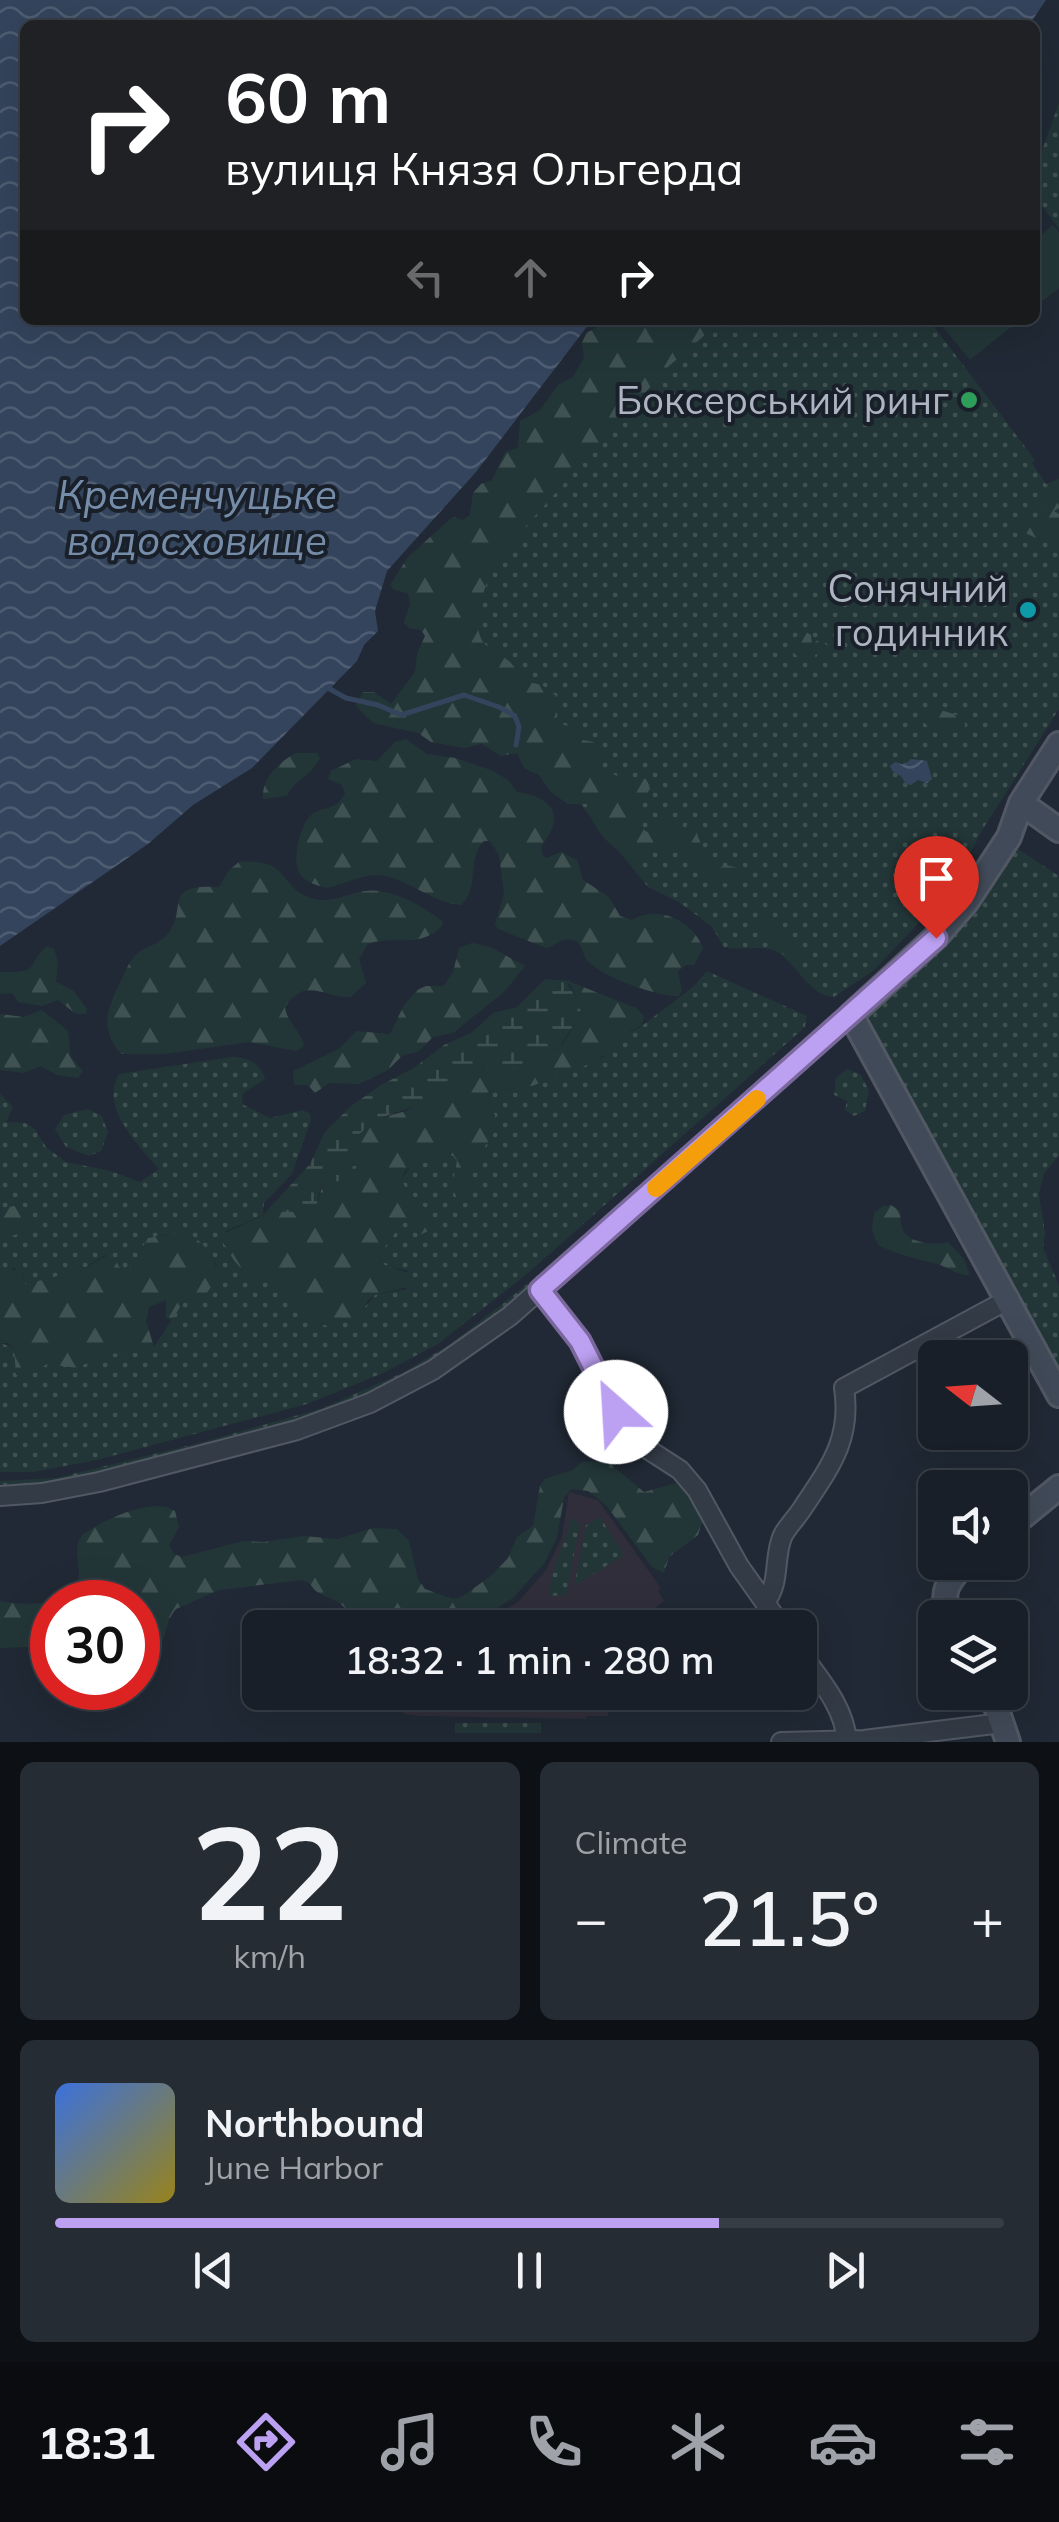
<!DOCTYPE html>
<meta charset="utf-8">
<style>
:root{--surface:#181f28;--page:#252c34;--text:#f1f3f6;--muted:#9fa2a8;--line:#363d45;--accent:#bca0f2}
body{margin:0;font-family:Mulish,sans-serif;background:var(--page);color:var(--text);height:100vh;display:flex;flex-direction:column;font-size:38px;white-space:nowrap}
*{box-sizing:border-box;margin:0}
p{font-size:32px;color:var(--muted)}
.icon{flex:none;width:55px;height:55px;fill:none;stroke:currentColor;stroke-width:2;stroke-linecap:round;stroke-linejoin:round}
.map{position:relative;height:1742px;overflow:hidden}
.panel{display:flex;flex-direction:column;gap:20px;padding:20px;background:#0d1116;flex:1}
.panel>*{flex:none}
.top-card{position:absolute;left:20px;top:20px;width:1020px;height:305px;border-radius:15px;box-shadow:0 10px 40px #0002,0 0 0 2px var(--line);background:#202124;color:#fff;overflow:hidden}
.needle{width:65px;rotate:287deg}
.tools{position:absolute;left:918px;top:1340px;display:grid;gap:20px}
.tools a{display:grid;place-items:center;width:110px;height:110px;border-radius:15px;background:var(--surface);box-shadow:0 10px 40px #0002,0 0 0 2px var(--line);font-size:50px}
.speed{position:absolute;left:30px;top:1580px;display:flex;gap:20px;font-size:50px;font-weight:700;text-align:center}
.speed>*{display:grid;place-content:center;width:130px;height:130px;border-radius:50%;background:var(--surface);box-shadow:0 10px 40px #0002,0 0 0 2px var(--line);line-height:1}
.speed .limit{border:15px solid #d22;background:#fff;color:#111}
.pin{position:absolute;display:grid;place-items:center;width:85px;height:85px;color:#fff;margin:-102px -42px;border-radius:50% 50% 50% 0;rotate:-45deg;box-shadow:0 0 10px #0007}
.pin .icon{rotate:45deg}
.me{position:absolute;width:110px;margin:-55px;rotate:334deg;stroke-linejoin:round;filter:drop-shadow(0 0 8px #0008)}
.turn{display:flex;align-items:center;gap:35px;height:210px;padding:0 40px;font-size:45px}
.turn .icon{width:130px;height:130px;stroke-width:2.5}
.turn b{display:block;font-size:70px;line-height:85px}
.lanes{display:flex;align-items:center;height:95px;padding:0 40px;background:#0003;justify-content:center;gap:50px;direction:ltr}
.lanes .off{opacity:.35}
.big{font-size:75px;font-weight:600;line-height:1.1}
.panel .card{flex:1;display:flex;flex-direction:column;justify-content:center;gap:15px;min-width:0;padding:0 35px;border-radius:15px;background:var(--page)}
.panel .dial{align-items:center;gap:0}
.dial b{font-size:130px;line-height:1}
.song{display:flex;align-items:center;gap:30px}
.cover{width:120px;height:120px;border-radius:15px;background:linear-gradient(135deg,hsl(220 70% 55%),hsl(50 70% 35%))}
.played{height:10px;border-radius:5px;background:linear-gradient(90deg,var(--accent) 70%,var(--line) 70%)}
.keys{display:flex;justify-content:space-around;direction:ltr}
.heat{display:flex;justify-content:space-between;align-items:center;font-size:55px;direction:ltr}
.panel .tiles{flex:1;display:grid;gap:20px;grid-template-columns:1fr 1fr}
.card:last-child{grid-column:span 2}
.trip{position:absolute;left:242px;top:1610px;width:575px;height:100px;border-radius:15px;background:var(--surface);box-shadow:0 10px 40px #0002,0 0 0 2px var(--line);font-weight:600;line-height:100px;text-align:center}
.tab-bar{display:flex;height:160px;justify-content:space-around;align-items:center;background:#0a0c10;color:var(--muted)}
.tab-bar .icon{width:70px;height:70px}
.tab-bar .current{color:var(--accent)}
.tab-bar b{font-size:45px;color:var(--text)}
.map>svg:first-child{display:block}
.medical{fill:#2f2e3a}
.green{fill:url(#green-dots)}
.forest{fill:url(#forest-firs)}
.wetland{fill:url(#wetland-marsh)}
.pitch{fill:#233637}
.water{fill:url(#water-waves)}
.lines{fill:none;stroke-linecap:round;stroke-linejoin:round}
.stream{stroke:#34445c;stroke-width:5}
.street-casing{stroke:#515864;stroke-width:22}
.secondary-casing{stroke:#515864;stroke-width:28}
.street{stroke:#333b46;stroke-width:18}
.secondary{stroke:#414a58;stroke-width:22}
.route-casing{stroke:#7a689d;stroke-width:25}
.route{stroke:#bca0f2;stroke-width:18}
.slow{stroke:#f59e0b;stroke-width:18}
.leisure-dot{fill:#2e9e5b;stroke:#19202a;stroke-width:4}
.culture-dot{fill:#0f9aa8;stroke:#19202a;stroke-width:4}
.labels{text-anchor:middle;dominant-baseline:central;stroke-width:8;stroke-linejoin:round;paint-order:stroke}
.poi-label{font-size:38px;fill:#adb5c3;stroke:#19202a;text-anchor:end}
.water-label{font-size:40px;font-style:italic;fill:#768daa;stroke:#19202a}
</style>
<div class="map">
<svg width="1059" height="1742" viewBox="0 0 1059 1742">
<defs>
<pattern id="green-dots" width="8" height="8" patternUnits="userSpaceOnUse" patternTransform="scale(2.5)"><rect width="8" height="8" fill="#233637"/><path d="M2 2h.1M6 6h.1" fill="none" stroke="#405152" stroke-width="1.8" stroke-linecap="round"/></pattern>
<pattern id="forest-firs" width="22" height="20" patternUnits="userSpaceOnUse" patternTransform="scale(2.5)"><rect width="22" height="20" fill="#233637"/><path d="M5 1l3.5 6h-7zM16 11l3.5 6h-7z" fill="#405152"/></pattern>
<pattern id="wetland-marsh" width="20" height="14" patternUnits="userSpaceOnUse" patternTransform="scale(2.5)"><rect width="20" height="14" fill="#233637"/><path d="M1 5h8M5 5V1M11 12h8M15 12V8" fill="none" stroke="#405152"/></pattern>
<pattern id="water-waves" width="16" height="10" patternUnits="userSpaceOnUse" patternTransform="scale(2.5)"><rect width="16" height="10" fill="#34445c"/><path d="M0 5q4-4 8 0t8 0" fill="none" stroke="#4f5d72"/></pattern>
</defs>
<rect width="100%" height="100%" fill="#202935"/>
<path class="medical" d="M 569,1492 L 598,1500 L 661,1588 L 658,1591 L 664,1601 L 656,1607 L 661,1614 L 643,1627 L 471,1628 L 518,1602 L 546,1570 L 562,1537 Z
M 401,1693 L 606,1693 L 608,1716 L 587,1716 L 586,1719 L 419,1716 L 404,1714 Z"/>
<path class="green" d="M 1059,103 L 1059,229 L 1035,196 L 1035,170 Z
M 662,320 L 929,320 L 1035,460 L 1032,463 L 1046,484 L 1059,479 L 1059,709 L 981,832 L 953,887 L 873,971 L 834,997 C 810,996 798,966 779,953 C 764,943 741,952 724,947 L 712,927 L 679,902 L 648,887 L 546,762 L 432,575 Z
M 1015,847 L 1059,876 L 1059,1156 L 1044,1173 L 1039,1194 L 1045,1233 L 1043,1248 L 1059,1285 L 1059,1382 L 924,1125 L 919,1122 L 861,1017 Z
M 707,971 L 807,1016 L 805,1027 L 527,1274 L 438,1344 L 383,1373 L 307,1404 L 97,1460 L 33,1472 L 0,1472 L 0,1343 L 33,1354 L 154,1347 L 183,1302 L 206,1294 L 217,1265 C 194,1231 189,1229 148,1238 L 132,1266 L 123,1272 L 115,1260 L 105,1255 L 80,1271 L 72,1269 L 55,1277 L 25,1284 L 22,1273 L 13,1268 L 0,1285 L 0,1237 L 26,1232 L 18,1205 L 0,1209 L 0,1094 L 13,1107 L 6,1122 L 25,1123 L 34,1128 L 46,1147 L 66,1162 L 111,1171 L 140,1182 L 159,1169 C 139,1146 99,1107 119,1074 L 231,1057 C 247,1057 260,1062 265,1079 L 243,1093 L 242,1104 L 270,1118 L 303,1110 L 310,1114 L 311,1120 L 292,1174 L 264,1203 L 263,1215 L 226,1231 L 224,1244 L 246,1273 L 257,1278 L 272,1279 L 281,1284 L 323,1325 L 338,1320 L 351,1323 L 375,1295 L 407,1289 L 408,1271 L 384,1265 L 379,1255 L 402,1223 L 410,1223 L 414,1227 L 407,1190 L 401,1180 L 412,1164 L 433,1162 L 441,1154 L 453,1156 L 457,1161 C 454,1176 451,1190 460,1204 L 466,1202 L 471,1167 L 495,1131 L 495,1116 L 488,1098 L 491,1091 L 532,1086 L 604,1057 L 623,1035 L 639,1028 L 693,987 Z
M 809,1035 L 807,1044 L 495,1319 L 431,1363 L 361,1399 L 300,1421 L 84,1478 L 0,1488 L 0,1481 L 56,1478 L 199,1443 L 323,1408 L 402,1373 L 449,1345 L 525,1286 Z
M 847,1069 L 860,1074 L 869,1090 L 865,1111 L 854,1116 L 845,1110 L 847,1101 L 834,1095 L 836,1078 Z
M 87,1109 L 102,1116 L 108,1133 L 101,1151 L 89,1156 L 66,1147 L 55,1129 L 64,1115 Z
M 600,1517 L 624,1555 L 574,1586 L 586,1525 Z
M 571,1518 L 580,1524 L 566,1595 L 550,1596 C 549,1570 566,1544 571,1518 Z
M 455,1723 L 541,1723 L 541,1733 L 455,1733 Z"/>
<path class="forest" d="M 611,320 L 722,320 L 669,366 L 502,553 C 490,571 467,623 484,643 C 491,651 502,655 510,662 C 516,668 520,675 524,681 L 542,685 L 556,696 L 555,712 L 559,723 L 573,728 L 583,740 L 594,742 L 602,767 C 609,772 617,777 625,778 C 640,780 646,771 650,789 C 640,802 638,816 645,831 L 651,833 L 660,823 L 672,822 L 685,836 L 687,824 L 692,822 L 710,866 L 716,869 L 726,865 L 742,869 L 740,878 L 732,884 L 712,882 C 693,865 689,844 659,850 C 649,852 645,854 638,861 C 614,851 592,831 587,804 L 568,804 L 551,792 L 539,775 L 524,768 L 517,753 L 501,756 L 482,744 L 464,748 L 431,742 L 418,733 L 373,723 L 356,706 L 363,692 L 374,692 L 391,704 L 415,672 L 417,654 L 425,636 L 421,630 L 409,628 L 404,623 L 410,604 L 408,593 L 394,590 L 390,585 L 408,557 L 449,520 L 454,517 L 463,520 L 470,515 L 473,493 L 481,484 L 492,480 L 505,452 L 518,448 L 520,421 L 540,410 L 558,385 L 573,377 L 584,358 L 582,343 L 586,333 Z
M 1054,487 L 1059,490 L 1059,508 L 1054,511 L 1059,514 L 1059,546 L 1053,545 L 1050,538 L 1057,527 L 1055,524 L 1046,527 L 1036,538 L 1013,527 L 1017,517 L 1029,522 L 1044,513 L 1042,497 L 1051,493 Z
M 803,630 L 811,635 L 812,645 L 819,639 L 829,647 L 815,655 L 816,665 L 811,673 L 807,668 L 809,655 L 806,647 L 797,656 L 790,649 L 790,643 Z
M 934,708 L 960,716 L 965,724 L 964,732 L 930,729 L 925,723 L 925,715 Z
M 406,739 L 427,754 L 455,758 L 491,770 L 508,780 L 517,792 C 553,797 566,816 541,846 L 543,856 L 547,858 L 561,852 L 577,860 L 583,880 L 609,897 L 620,916 L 632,920 C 658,904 693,921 703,948 L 694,965 L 686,965 L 678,971 L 682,991 L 679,996 C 658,997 602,977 588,961 C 582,955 583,945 576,941 C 564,935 556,946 546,948 L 498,929 L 495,924 L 504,894 L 499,855 L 490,841 L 484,841 C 466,859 480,889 461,905 C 432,903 408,878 379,875 C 360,874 344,885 326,888 C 316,885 304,882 299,872 C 292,860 300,820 314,813 C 327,806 337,810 345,793 L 342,785 L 328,779 L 331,771 L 356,759 L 377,761 L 395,742 Z
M 296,753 L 317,753 L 320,758 C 310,778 293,780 287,796 L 263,799 C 261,779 279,762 296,753 Z
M 239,862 C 292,858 277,887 311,898 C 330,904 347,894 365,891 C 390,887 424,906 443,922 L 442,926 C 419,950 394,934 368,944 L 359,959 L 366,983 L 351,997 C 322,998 306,976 285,1007 C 287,1023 301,1031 304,1046 L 296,1051 L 249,1042 L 164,1054 L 121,1054 C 99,1028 107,1009 121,981 C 125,972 129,961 137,954 C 145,947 156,945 164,938 C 192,912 157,883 219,887 L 229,870 Z
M 759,916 C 779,927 802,936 801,964 L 799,965 C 780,956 764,937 759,916 Z
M 472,943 L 490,947 L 525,966 L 505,991 L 453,1033 L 433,1037 L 418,1052 L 403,1055 L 388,1070 L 359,1084 L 329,1083 L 315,1093 L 308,1085 L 294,1085 L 293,1071 L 339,1049 L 356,1031 L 390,1034 L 404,1005 L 417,990 L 426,986 L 444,986 L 453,972 L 459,948 Z
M 47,946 L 54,949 L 58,962 L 56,982 L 74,991 L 87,1009 L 86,1014 L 76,1014 L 58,1000 L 42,1006 L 18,1002 L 12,993 L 0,994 L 0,972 C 44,973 24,966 47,946 Z
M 568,981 L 636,1008 L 644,1016 L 642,1025 L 623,1035 L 610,1052 L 592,1063 L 532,1086 L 490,1091 L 488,1098 L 495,1116 L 495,1131 L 471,1167 L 466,1202 L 460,1204 C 451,1190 454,1176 457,1161 L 453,1156 L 441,1154 L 433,1162 C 418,1164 399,1164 403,1185 L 427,1210 L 428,1231 L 420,1235 L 410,1223 L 402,1223 L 379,1255 L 384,1265 L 412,1274 L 412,1286 L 375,1295 L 368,1300 L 355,1323 L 334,1321 L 327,1326 C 294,1311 295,1280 252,1277 C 239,1269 223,1249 223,1234 L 273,1211 L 311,1211 C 323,1202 317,1188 328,1179 L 340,1182 L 358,1135 L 377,1119 L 406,1111 L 463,1073 L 517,1067 L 546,1050 L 556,1049 L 563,1044 L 581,1013 L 578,999 Z
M 42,1010 L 68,1031 L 71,1057 L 83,1071 L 78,1078 L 57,1075 L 41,1066 L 24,1073 L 0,1070 L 0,1014 L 24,1017 Z
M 18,1205 L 30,1209 C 42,1232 18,1235 0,1237 L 0,1209 Z
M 883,1206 L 891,1205 L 900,1211 C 901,1217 900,1223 902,1228 C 907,1244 939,1246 948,1242 L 964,1259 L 970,1275 C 957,1275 951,1269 940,1265 C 919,1259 898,1255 878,1245 L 872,1230 L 874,1213 Z
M 184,1232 C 201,1237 217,1259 218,1277 L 206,1294 L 183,1302 L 172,1320 L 166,1318 L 166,1300 L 149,1307 L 146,1321 L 154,1347 L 150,1352 L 106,1354 L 77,1368 L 47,1364 L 30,1375 L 16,1375 L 14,1348 L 8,1343 L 0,1343 L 0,1285 L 9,1270 L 20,1270 L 25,1284 L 55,1277 L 72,1269 L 80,1271 L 108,1255 L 112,1256 L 123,1272 L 132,1266 L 148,1238 Z
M 592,1461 L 610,1464 L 644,1492 L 677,1483 L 688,1495 L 703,1520 L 698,1535 L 669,1557 L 664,1573 L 652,1567 L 606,1505 L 588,1491 L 571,1489 L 564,1498 L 557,1537 L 545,1562 L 513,1598 L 490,1612 L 460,1627 L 394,1627 L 371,1620 L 355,1609 L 345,1608 C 331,1595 330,1600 319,1593 C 310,1588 313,1582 301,1580 L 219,1590 L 176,1609 C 160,1628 174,1641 142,1656 L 138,1657 L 138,1602 L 52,1602 L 52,1646 L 0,1648 L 0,1601 C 19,1605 73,1609 78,1581 C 82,1564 71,1551 82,1535 C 103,1520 152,1496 175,1511 L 179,1527 L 169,1545 L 174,1554 L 182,1557 L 243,1541 L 264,1542 L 303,1536 L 338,1539 L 373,1528 L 397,1529 L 409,1541 L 418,1579 L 425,1589 L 453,1599 L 463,1596 L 492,1575 L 508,1558 L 517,1537 L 533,1526 L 540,1486 L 545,1479 L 573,1470 L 582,1462 Z"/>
<path class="wetland" d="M 545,979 L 570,981 L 568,985 L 578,999 L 581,1013 L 559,1048 L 546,1050 L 517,1067 L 463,1073 L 415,1106 L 377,1119 L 358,1135 L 356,1144 L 360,1158 L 356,1168 L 344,1182 L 326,1180 L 320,1189 L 316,1208 C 303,1216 282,1208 263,1215 L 310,1164 L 325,1132 L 351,1106 L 381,1085 L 414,1068 L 444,1045 L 471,1033 L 493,1013 L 517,1007 Z"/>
<path class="pitch" d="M 1053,225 L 1059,232 L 1059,288 L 1035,307 L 1035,240 Z
M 937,320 L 1020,320 L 970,360 Z"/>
<path class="water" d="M 0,0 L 1046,0 L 1029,25 L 25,25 L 25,320 L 592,320 L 476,472 L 387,571 L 375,611 L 378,631 L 364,645 L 357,661 L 252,768 L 193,805 L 148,844 L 0,946 Z
M 911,759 L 927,761 L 932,779 L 927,783 L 918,780 L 911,785 L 906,784 L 901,776 L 893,772 L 890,766 L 895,762 L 904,765 Z"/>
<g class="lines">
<path class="stream" d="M 328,688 L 346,698 L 378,705 L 401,715 L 464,695 L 499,707 L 515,716 L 519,727 L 516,745"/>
<defs>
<path id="street" d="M 541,1290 L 580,1341 L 628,1429 L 649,1450 L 680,1470 L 697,1490 L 739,1566 L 783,1628
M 0,1496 L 42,1493 L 99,1482 L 297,1430 L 370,1403 L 433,1370 L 510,1316 L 851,1015
M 765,1602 C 781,1583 773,1556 783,1535 C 788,1526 796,1518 802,1509 C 829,1468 852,1440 844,1388 L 1009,1299
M 800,1652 C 820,1680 844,1706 847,1741
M 781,1742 L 864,1740 L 1002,1723"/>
<path id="secondary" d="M 1059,744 L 1021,803 L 1009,837 L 967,901 L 936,937 L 851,1015 L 1059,1395
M 1021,803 L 1059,830
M 1010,1527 L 1059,1487
M 952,1618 C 937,1594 949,1579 967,1562
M 991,1692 L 1008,1742"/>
</defs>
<use href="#street" class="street-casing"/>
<use href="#secondary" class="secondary-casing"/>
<use href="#street" class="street"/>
<use href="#secondary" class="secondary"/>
</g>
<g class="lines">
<defs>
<path id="route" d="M 616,1412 L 580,1341 L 540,1290 L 936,938"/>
</defs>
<use href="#route" class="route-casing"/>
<use href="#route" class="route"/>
<path class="slow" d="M 656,1188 L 757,1099"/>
</g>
<circle class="leisure-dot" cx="969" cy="400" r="10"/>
<circle class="culture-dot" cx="1028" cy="610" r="10"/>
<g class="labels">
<g class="poi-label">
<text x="949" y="400">Боксерський ринг</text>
<text x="1008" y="588">Сонячний<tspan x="1008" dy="44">годинник</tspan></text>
</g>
<g class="water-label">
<text x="197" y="494">Кременчуцьке<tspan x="197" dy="46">водосховище</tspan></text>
</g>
</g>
</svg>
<div class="tools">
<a><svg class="needle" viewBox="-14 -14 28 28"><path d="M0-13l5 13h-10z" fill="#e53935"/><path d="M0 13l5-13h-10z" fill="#9fa2a8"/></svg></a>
<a><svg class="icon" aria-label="sound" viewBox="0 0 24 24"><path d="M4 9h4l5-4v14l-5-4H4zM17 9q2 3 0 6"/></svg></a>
<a><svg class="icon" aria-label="layers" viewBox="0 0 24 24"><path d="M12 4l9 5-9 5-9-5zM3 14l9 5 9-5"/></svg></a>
</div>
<div class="speed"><div class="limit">30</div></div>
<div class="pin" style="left:936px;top:938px;background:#d93025"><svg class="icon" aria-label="arrive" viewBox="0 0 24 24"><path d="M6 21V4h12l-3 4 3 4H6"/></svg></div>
<svg class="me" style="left:616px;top:1412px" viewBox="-20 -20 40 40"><circle r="19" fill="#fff"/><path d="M0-13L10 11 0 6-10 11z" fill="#bca0f2"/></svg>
<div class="trip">18:32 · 1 min · 280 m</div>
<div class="top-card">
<div class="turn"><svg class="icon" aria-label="right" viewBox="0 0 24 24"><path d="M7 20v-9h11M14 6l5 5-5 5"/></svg><div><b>60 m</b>вулиця Князя Ольгерда</div></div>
<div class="lanes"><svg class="icon off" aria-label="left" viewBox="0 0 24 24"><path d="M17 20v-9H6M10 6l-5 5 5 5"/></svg><svg class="icon off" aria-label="ahead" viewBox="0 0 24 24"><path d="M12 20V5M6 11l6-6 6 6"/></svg><svg class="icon" aria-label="right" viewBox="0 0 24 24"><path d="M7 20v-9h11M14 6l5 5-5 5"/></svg></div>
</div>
</div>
<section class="panel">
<div class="tiles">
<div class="card dial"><b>22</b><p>km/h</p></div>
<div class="card"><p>Climate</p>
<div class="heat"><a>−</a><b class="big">21.5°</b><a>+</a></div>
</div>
<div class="card">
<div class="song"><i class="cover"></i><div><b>Northbound</b><p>June Harbor</p></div></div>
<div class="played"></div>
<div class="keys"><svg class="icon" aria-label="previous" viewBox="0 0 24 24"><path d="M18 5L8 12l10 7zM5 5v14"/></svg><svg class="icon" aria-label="pause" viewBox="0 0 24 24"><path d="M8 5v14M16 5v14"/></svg><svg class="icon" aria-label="next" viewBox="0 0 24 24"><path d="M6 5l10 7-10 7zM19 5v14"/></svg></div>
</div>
</div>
</section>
<nav class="tab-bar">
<b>18:31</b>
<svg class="icon current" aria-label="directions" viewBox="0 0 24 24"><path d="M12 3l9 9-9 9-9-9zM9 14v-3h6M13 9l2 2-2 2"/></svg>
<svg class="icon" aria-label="music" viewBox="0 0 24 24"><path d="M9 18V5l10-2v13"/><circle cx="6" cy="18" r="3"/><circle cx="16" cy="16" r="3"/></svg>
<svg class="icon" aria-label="phone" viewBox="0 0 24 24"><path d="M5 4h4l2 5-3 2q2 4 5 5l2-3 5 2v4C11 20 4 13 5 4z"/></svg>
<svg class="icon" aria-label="climate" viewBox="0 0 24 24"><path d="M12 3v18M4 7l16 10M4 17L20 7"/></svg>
<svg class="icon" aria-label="car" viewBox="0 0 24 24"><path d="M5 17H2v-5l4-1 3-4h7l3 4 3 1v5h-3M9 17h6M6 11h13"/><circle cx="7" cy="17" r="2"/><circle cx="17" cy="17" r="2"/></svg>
<svg class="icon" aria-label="filters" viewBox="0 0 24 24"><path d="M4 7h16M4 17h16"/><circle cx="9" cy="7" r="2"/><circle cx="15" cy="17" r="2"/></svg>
</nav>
